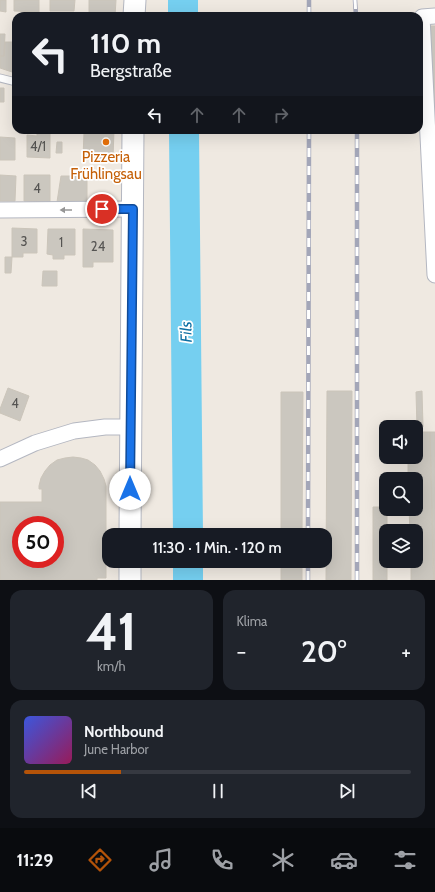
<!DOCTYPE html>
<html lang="de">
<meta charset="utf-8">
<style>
:root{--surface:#171b24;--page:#20242c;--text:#f1f3f6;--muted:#9ea1a6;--line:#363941;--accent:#b45309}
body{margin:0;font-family:Cabin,sans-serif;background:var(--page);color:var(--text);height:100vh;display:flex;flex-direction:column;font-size:15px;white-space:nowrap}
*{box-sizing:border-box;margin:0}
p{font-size:13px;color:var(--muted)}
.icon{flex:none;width:22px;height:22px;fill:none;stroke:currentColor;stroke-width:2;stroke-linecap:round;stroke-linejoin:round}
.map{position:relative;height:580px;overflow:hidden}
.panel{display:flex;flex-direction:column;gap:10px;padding:10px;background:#0d0f14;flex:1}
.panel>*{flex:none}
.guide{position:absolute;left:12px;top:12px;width:411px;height:122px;border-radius:12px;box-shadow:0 4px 16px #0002;background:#171b24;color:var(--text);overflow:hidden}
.buttons{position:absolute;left:379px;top:420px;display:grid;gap:8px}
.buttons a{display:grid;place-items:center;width:44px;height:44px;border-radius:8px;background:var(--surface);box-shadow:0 4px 16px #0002;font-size:20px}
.speed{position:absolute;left:12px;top:516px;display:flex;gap:8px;font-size:20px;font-weight:700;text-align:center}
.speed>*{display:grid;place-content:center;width:52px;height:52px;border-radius:50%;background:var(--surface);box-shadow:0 4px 16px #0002;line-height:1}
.speed .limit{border:6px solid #d22;background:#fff;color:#111}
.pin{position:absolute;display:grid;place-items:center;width:34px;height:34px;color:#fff;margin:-17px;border:2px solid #fff;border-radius:50%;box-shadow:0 1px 4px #0007}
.me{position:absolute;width:44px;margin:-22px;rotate:0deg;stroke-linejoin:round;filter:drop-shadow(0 0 3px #0008)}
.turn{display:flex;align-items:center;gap:14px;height:84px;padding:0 12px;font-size:18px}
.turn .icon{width:52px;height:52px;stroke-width:2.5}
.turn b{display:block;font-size:28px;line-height:34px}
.lanes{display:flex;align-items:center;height:38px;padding:0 12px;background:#0003;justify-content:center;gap:20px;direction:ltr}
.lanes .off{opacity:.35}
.big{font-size:30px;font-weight:600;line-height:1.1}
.panel .tile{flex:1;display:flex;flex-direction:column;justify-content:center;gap:6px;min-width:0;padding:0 14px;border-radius:12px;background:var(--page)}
.panel .dial{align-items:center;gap:0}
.dial b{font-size:52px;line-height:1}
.song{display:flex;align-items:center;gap:12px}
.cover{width:48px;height:48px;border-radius:6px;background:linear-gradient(135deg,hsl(230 70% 55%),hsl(330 70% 35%))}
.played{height:4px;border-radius:2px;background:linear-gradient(90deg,var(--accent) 25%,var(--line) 25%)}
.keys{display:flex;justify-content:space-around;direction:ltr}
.heat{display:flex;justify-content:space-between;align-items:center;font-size:22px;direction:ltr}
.panel .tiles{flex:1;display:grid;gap:10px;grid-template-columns:1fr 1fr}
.tile:last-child{grid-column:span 2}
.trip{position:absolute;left:102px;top:528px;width:230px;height:40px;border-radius:12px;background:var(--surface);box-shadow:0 4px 16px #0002;font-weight:600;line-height:40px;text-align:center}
.tabs{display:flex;height:64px;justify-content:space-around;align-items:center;background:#090b0e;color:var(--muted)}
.tabs .icon{width:28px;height:28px}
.tabs .active{color:var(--accent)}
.tabs b{font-size:18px;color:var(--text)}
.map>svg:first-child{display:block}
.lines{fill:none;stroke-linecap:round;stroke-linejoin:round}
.river{stroke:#75cff0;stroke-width:30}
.building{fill:#cbc7bf;stroke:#cbc5ba;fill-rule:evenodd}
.lane-casing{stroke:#b4b7c1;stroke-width:9}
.street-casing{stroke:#b4b7c1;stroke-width:17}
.secondary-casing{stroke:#b4b7c1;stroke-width:23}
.lane{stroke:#fff;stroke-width:7}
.street{stroke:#fff;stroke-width:15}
.secondary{stroke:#fff;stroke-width:21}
.rail-casing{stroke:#a3a6b8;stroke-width:4.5}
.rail{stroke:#fff;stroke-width:3;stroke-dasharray:9;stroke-linecap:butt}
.oneway{fill:#969696}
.route-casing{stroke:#114b97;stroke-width:10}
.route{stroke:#1a73e8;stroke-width:7}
.food-dot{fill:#e8710a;stroke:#fff;stroke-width:1.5}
.labels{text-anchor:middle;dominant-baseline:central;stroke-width:3.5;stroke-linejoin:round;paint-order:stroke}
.number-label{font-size:13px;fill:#555452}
.food-label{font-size:15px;fill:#c56008;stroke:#fff}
.water-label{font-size:16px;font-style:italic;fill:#0d6fa3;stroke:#fff}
</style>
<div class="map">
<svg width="435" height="580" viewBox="0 0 435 580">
<rect width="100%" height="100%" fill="#efe9e1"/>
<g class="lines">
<path class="river" d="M 183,0 L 183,16
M 184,130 L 188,535
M 188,561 L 188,580"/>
</g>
<path class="building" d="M 0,0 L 6,0 L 6,12 L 0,11 Z
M 14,0 L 39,0 L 39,12 L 14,11 Z
M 50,0 L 75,0 L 74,11 L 50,11 Z
M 89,0 L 116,0 L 115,16 L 81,16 L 81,14 L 89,14 Z
M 430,26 L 435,26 L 435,188 L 435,123 Z
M 13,29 L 16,29 L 16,43 L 13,42 Z
M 0,34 L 5,34 L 4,56 L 0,56 Z
M 5,42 L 13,42 L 12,72 L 0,68 L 0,56 L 4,56 Z
M 12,56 L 16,57 L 16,72 L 12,72 Z
M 0,88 L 4,88 L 4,102 L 0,102 Z
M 37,130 L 50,130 L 50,158 L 27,157 L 27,135 L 37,136 Z
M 69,130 L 92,130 L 92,133 L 84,133 L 84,131 Z
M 92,130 L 114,130 L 113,158 L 83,158 L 84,133 L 92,133 Z
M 0,137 L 15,138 L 15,160 L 0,160 Z
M 57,142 L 62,142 L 62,153 L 56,153 Z
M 0,175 L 16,176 L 15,201 L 0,201 Z
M 24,175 L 50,175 L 50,202 L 24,201 Z
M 61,176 L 87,176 L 87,202 L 57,202 Z
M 12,228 L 37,229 L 37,253 L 23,253 L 23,257 L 12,257 Z
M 48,229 L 75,229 L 75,255 L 64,255 L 64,259 L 53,259 L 53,255 L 47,254 Z
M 83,229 L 113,230 L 113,262 L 93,262 L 93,267 L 83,267 Z
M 5,257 L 12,257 L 11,273 L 5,273 Z
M 43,271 L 57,271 L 57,286 L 42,286 Z
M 8,388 L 29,396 L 20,421 L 0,413 L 0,409 Z
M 327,391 L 352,391 L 351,580 L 326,580 Z
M 422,391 L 423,427 L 417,427 L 416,392 Z
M 281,392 L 303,392 L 302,535 L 281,535 Z
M 416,432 L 430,432 L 434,580 L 411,580 L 411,561 L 416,561 L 416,531 L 410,531 L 409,509 L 416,509 L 416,479 L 408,479 L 408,457 L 416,457 Z
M 430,432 L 435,432 L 435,580 L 434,580 L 433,568 Z
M 73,457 L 81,458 L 88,460 L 95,465 L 100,471 L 104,479 L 106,486 L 106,578 L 97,578 L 97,580 L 0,580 L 0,502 L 42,502 L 42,489 L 39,489 L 39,486 L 41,478 L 45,471 L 50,465 L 57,460 L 65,458 ZM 21,525 L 55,525 L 55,559 L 21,559 Z
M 373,507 L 386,507 L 386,509 L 387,509 L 387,531 L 386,531 L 386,561 L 387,561 L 387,580 L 373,580 Z
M 281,561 L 302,561 L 302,580 L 281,580 Z"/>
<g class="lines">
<defs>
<path id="lane" d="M 0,78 L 16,82"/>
<path id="street" d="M 435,16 L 422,17 L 435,275
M 0,210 L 133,209
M 0,459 L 35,443 L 74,431 L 105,427 L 131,427"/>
<path id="secondary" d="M 134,16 L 135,0
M 130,535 L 133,130
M 130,580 L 130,561"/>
</defs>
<use href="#lane" class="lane-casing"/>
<use href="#street" class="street-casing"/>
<use href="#secondary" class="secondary-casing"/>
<use href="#lane" class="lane"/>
<use href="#street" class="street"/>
<use href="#secondary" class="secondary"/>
<defs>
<path id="rail" d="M 355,0 L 356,16
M 309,16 L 309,0
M 308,535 L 309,130
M 308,580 L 308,561
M 357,580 L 357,130"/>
</defs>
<use href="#rail" class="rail-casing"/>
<use href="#rail" class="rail"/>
</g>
<defs><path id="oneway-solid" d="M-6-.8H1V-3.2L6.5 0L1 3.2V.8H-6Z"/></defs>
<use class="oneway" href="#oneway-solid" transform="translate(66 210) rotate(180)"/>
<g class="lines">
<defs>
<path id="route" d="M 102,209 L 133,209 L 130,489"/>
</defs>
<use href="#route" class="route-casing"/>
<use href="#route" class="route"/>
</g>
<circle class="food-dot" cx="106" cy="142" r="4"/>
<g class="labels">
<g class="number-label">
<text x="38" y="146">4/1</text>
<text x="37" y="188">4</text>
<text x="24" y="241">3</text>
<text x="61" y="242">1</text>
<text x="98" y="246">24</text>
<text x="15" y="403">4</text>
</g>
<g class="food-label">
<text x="106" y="157">Pizzeria<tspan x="106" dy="17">Frühlingsau</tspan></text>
</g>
<g class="water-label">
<text transform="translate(186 332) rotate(-91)">Fils</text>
</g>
</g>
</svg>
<div class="buttons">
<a><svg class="icon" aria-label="sound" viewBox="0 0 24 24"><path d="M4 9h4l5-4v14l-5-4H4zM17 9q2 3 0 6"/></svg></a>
<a><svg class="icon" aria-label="search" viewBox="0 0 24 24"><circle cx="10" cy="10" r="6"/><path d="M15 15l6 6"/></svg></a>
<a><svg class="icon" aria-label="layers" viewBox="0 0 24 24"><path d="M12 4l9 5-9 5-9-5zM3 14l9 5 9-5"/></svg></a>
</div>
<div class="speed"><div class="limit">50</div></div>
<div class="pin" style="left:102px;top:209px;background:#d93025"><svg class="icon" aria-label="arrive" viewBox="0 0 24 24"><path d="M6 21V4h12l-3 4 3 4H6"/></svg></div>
<svg class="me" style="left:130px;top:489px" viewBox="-20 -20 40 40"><circle r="19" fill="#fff"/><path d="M0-13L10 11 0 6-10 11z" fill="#1a73e8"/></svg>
<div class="trip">11:30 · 1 Min. · 120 m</div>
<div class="guide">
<div class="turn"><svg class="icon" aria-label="left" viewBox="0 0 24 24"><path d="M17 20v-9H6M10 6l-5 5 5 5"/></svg><div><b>110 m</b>Bergstraße</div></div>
<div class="lanes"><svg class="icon" aria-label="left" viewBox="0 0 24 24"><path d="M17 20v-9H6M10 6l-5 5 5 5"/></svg><svg class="icon off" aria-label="ahead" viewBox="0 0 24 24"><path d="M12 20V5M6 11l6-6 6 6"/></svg><svg class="icon off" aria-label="ahead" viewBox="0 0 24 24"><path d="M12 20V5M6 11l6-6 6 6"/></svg><svg class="icon off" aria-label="right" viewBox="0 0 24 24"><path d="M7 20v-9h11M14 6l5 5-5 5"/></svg></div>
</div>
</div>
<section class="panel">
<div class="tiles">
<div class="tile dial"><b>41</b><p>km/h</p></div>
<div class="tile"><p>Klima</p>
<div class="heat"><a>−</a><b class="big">20°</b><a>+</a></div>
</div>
<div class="tile">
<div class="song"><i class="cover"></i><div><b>Northbound</b><p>June Harbor</p></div></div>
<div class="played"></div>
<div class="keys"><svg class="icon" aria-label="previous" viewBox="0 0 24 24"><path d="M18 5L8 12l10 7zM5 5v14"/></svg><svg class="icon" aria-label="pause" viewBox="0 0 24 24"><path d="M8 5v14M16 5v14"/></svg><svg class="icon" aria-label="next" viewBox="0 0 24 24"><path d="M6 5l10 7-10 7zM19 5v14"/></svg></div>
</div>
</div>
</section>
<nav class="tabs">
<b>11:29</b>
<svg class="icon active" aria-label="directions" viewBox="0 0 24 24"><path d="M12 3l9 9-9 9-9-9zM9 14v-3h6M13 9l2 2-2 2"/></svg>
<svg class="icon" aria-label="music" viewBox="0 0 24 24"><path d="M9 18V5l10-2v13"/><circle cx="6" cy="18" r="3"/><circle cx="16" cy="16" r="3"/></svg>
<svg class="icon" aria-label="phone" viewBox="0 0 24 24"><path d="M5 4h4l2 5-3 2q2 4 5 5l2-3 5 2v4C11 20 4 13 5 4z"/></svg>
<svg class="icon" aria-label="climate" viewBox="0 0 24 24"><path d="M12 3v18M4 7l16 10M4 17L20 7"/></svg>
<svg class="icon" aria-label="car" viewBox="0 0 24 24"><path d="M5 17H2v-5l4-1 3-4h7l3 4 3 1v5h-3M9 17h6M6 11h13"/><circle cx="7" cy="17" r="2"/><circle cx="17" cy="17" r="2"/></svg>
<svg class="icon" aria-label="filters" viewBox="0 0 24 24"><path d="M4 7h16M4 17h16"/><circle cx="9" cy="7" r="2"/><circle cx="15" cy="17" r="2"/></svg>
</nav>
